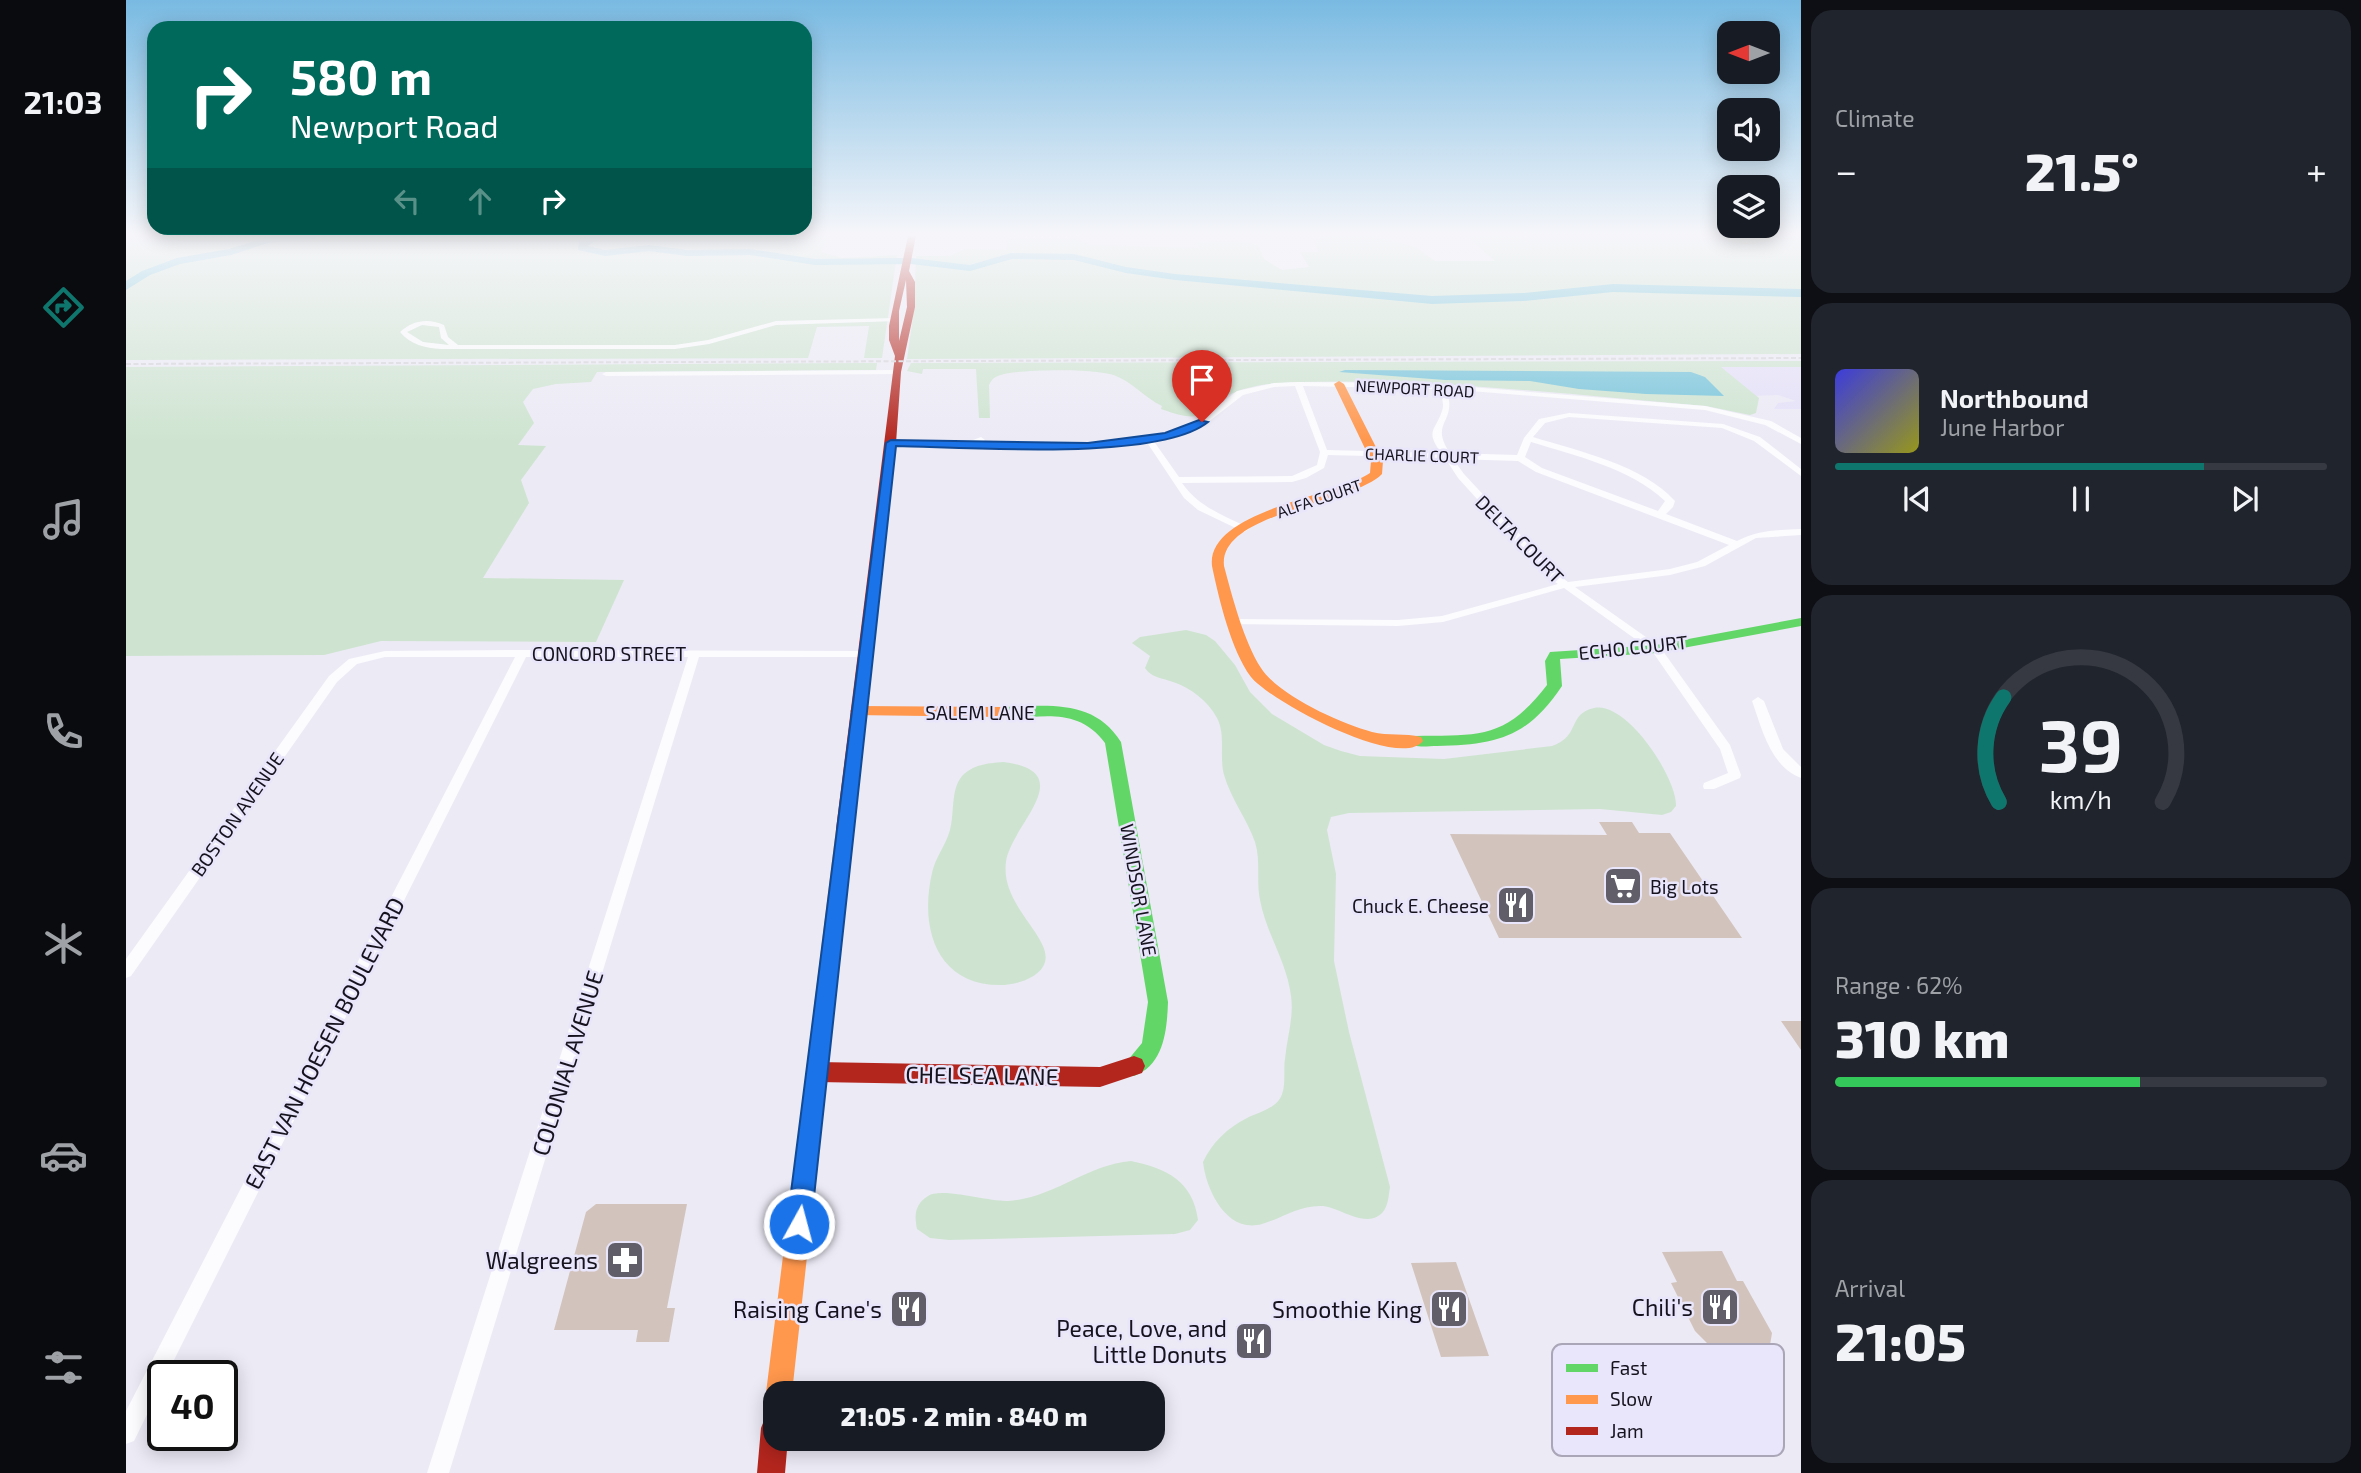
<!DOCTYPE html>
<meta charset="utf-8">
<style>
:root{--surface:#171b24;--page:#20242c;--text:#f1f3f6;--muted:#9ea1a6;--line:#363941;--accent:#0f766e}
body{margin:0;font-family:"Exo 2",sans-serif;background:var(--page);color:var(--text);height:100vh;display:flex;flex-direction:column;font-size:26px;white-space:nowrap}
*{box-sizing:border-box;margin:0}
p{font-size:23px;color:var(--muted)}
.icon{flex:none;width:38px;height:38px;fill:none;stroke:currentColor;stroke-width:2;stroke-linecap:round;stroke-linejoin:round}
.map{position:relative;flex:1;overflow:hidden}
.panel{display:flex;flex-direction:column;gap:10px;padding:10px;background:#0d0f14;width:560px}
.panel>*{flex:none}
.hud{position:absolute;left:21px;top:21px;width:665px;height:214px;border-radius:21px;box-shadow:0 4px 18px #0003;background:#00695c;color:#fff;overflow:hidden}
.needle{width:46px;rotate:270deg}
.controls{position:absolute;left:1591px;top:21px;display:grid;gap:14px}
.controls a{display:grid;place-items:center;width:63px;height:63px;border-radius:14px;background:var(--surface);box-shadow:0 4px 18px #0003;font-size:35px}
.speed{position:absolute;left:21px;top:1360px;display:flex;gap:14px;font-size:35px;font-weight:700;text-align:center}
.speed>*{display:grid;place-content:center;width:91px;height:91px;border-radius:50%;background:var(--surface);box-shadow:0 4px 18px #0003;line-height:1}
.speed .limit{border:4px solid #111;border-radius:10px;background:#fff;color:#111}
.pin{position:absolute;display:grid;place-items:center;width:60px;height:60px;color:#fff;margin:-72px -30px;border-radius:50% 50% 50% 0;rotate:-45deg;box-shadow:0 0 7px #0007}
.pin .icon{rotate:45deg}
.me{position:absolute;width:77px;margin:-38px;rotate:7deg;stroke-linejoin:round;filter:drop-shadow(0 0 5px #0008)}
.turn{display:flex;align-items:center;gap:24px;height:147px;padding:0 28px;font-size:32px}
.turn .icon{width:91px;height:91px;stroke-width:2.5}
.turn b{display:block;font-size:49px;line-height:60px}
.lanes{display:flex;align-items:center;height:66px;padding:0 28px;background:#0003;justify-content:center;gap:35px;direction:ltr}
.lanes .off{opacity:.35}
.big{font-size:52px;font-weight:800;line-height:1.1}
.panel .card{flex:1;display:flex;flex-direction:column;justify-content:center;gap:10px;min-width:0;padding:0 24px;border-radius:21px;background:var(--page)}
.panel .dial{align-items:center;gap:0}
.dial svg{height:182px;overflow:visible;fill:none;stroke:var(--line);stroke-width:7;stroke-linecap:round;text-anchor:middle}
.dial text{fill:var(--text);stroke:none}
.song{display:flex;align-items:center;gap:21px}
.cover{width:84px;height:84px;border-radius:10px;background:linear-gradient(135deg,hsl(240 70% 55%),hsl(60 70% 35%))}
.played{height:7px;border-radius:4px;background:linear-gradient(90deg,var(--accent) 75%,var(--line) 75%)}
.keys{display:flex;justify-content:space-around;direction:ltr}
.heat{display:flex;justify-content:space-between;align-items:center;font-size:38px;direction:ltr}
.charge{height:10px;border-radius:5px;background:linear-gradient(90deg,#34c759 62%,var(--line) 0)}
.trip{position:absolute;left:637px;top:1381px;width:402px;height:70px;border-radius:21px;background:var(--surface);box-shadow:0 4px 18px #0003;font-weight:800;line-height:70px;text-align:center}
main{display:flex;flex:1;min-height:0}
.menu{display:flex;flex-direction:column;width:126px;justify-content:space-around;align-items:center;background:#090b0e;color:var(--muted)}
.menu .icon{width:49px;height:49px}
.menu .active{color:var(--accent)}
.menu b{font-size:32px;color:var(--text)}
.map>svg:first-child{display:block}
.built{fill:#e5e0f8}
.green{fill:#cee4d0}
.water{fill:#74c3d9}
.lines{fill:none;stroke-linecap:round;stroke-linejoin:round}
.river{fill:#74c3d9;fill-rule:evenodd}
.building{fill:#d2c4bd}
.street{fill:#fcfcfe;fill-rule:evenodd}
.fast{fill:#63d668;fill-rule:evenodd}
.slow{fill:#ff974d;fill-rule:evenodd}
.jam{fill:#b3261e;fill-rule:evenodd}
.rail{stroke:#d5d4d8;stroke-width:2;stroke-dasharray:5 2.5;stroke-linecap:butt}
.route{fill:#1a73e8;stroke:#114b97;stroke-width:2}
.labels{text-anchor:middle;dominant-baseline:central;stroke-width:5;stroke-linejoin:round;paint-order:stroke}
.far-street-label{font-size:16px;fill:#16131f;stroke:#e9e5fa}
.street-label{font-size:19px;fill:#16131f;stroke:#e9e5fa}
.poi-label{font-size:19px;fill:#16131f;stroke:#e9e5fa;text-anchor:start}
.near-street-label{font-size:23px;fill:#16131f;stroke:#e9e5fa}
.near-poi-label{font-size:23px;fill:#16131f;stroke:#e9e5fa;text-anchor:end}
.key{fill:#e9e5fa;stroke:#aaa6b8;stroke-width:2}
.key-label{font-size:19px;fill:#16131f}
</style>
<main>
<nav class="menu">
<b>21:03</b>
<svg class="icon active" aria-label="directions" viewBox="0 0 24 24"><path d="M12 3l9 9-9 9-9-9zM9 14v-3h6M13 9l2 2-2 2"/></svg>
<svg class="icon" aria-label="music" viewBox="0 0 24 24"><path d="M9 18V5l10-2v13"/><circle cx="6" cy="18" r="3"/><circle cx="16" cy="16" r="3"/></svg>
<svg class="icon" aria-label="phone" viewBox="0 0 24 24"><path d="M5 4h4l2 5-3 2q2 4 5 5l2-3 5 2v4C11 20 4 13 5 4z"/></svg>
<svg class="icon" aria-label="climate" viewBox="0 0 24 24"><path d="M12 3v18M4 7l16 10M4 17L20 7"/></svg>
<svg class="icon" aria-label="car" viewBox="0 0 24 24"><path d="M5 17H2v-5l4-1 3-4h7l3 4 3 1v5h-3M9 17h6M6 11h13"/><circle cx="7" cy="17" r="2"/><circle cx="17" cy="17" r="2"/></svg>
<svg class="icon" aria-label="filters" viewBox="0 0 24 24"><path d="M4 7h16M4 17h16"/><circle cx="9" cy="7" r="2"/><circle cx="15" cy="17" r="2"/></svg>
</nav>
<div class="map">
<svg width="1675" height="1473" viewBox="0 0 1675 1473">
<rect width="100%" height="100%" fill="#eceaf5"/>
<path class="built" d="M 1675,366 L 1675,409 L 1648,409 L 1652,403 L 1670,401 L 1652,395 L 1627,396 L 1589,367 Z"/>
<path class="green" d="M 0,236 L 702,236 L 695,252 L 716,258 L 771,255 L 756,358 L 738,358 L 743,326 L 691,327 L 682,358 L 0,360 Z
M 1201,236 L 1241,236 L 1271,242 L 1291,248 L 1309,261 L 1369,261 L 1341,236 L 1675,236 L 1675,354 L 781,359 L 788,310 L 790,256 L 824,256 L 839,249 L 880,250 L 882,241 L 885,239 L 948,238 L 964,245 L 1074,248 L 1071,242 C 1091,242 1114,239 1132,245 L 1138,259 L 1156,270 L 1183,267 L 1174,252 L 1193,252 L 1188,241 Z
M 1675,361 L 1675,367 L 1595,367 L 1633,398 L 1630,413 L 1624,415 L 1580,406 C 1445,395 1309,378 1173,382 C 1150,383 1126,384 1105,394 C 1069,411 1083,426 1035,409 L 1036,406 C 1019,398 1006,382 990,376 C 972,368 894,369 875,375 C 868,377 866,379 863,385 L 864,418 L 853,418 L 850,369 L 797,369 L 796,374 L 781,371 L 785,363 Z
M 751,363 L 750,370 L 471,372 L 465,382 L 430,384 L 407,389 L 397,402 L 408,423 L 392,445 L 420,446 L 395,480 L 403,503 L 357,578 L 498,580 L 470,642 L 255,641 L 198,655 L 0,656 L 0,367 Z
M 1060,630 L 1080,635 L 1089,641 L 1109,665 L 1124,692 L 1146,714 L 1198,745 L 1215,751 L 1234,756 L 1318,759 L 1426,746 C 1455,736 1441,714 1468,708 C 1501,701 1551,778 1550,806 L 1545,812 L 1536,815 L 1474,809 L 1223,813 L 1205,817 L 1201,830 L 1210,874 L 1208,961 L 1223,1032 L 1264,1187 C 1262,1200 1262,1213 1248,1218 C 1232,1223 1213,1208 1197,1206 C 1173,1205 1157,1218 1136,1224 C 1100,1234 1080,1189 1077,1162 C 1086,1143 1101,1128 1121,1118 C 1131,1113 1145,1110 1153,1100 C 1161,1089 1157,1072 1159,1059 C 1161,1037 1168,1018 1165,996 C 1161,962 1140,933 1134,900 C 1130,881 1135,861 1129,842 C 1121,819 1105,799 1098,775 C 1093,756 1100,735 1091,718 C 1082,701 1065,688 1047,682 C 1037,678 1025,678 1019,668 L 1024,656 L 1006,643 L 1014,637 Z
M 878,762 C 956,772 884,826 880,862 C 874,905 926,937 919,962 C 915,977 892,984 879,985 C 811,988 793,929 806,873 C 809,858 820,845 824,830 C 829,812 824,787 838,774 C 849,764 864,763 878,762 Z
M 1005,1161 C 1040,1168 1067,1181 1072,1220 L 1064,1230 L 1049,1234 L 823,1240 L 804,1238 L 791,1229 C 788,1215 789,1204 802,1196 C 815,1187 863,1202 882,1201 C 928,1198 960,1165 1005,1161 Z"/>
<path class="water" d="M 1219,370 L 1565,372 L 1579,377 L 1598,396 L 1520,394 L 1453,389 L 1404,381 L 1319,380 L 1213,372 Z"/>
<g class="lines">
<path class="river" d="M 193,236 L 188,239 L 142,243 L 105,255 L 54,264 L 24,275 L 0,290 L 0,281 L 16,271 L 51,258 L 103,249 L 141,237 Z
M 463,236 L 476,236 L 462,246 L 479,250 L 523,245 L 561,250 L 624,249 L 689,259 L 785,258 L 844,265 L 885,253 L 948,254 L 1000,267 L 1049,274 L 1306,296 L 1397,293 L 1487,284 L 1675,289 L 1675,297 L 1487,292 L 1397,301 L 1306,304 L 1049,280 L 1000,273 L 948,260 L 886,259 L 844,271 L 785,264 L 689,265 L 624,255 L 561,256 L 523,251 L 479,256 L 452,250 L 453,240 Z"/>
</g>
<path class="building" d="M 1473,822 L 1506,822 L 1513,833 L 1544,833 L 1616,938 L 1373,938 L 1324,834 L 1481,835 Z
M 1655,1021 L 1675,1021 L 1675,1050 Z
M 470,1204 L 561,1204 L 541,1308 L 549,1308 L 543,1342 L 510,1342 L 512,1330 L 428,1330 L 460,1212 Z
M 1596,1251 L 1611,1281 L 1617,1281 L 1646,1333 L 1644,1345 L 1588,1345 L 1581,1343 L 1569,1331 L 1545,1283 L 1551,1282 L 1536,1252 Z
M 1330,1262 L 1363,1356 L 1315,1357 L 1285,1263 Z
M 1110,1326 L 1142,1327 L 1146,1355 L 1114,1354 Z"/>
<g class="lines">
<path class="street" d="M 769,318 L 771,319 L 771,321 L 650,325 L 583,344 L 549,349 L 315,349 C 299,348 285,345 274,332 C 287,320 302,318 318,325 L 322,337 L 332,345 L 549,345 L 582,340 L 650,321 ZM 296,325 L 313,327 L 315,338 L 323,345 L 297,342 L 281,332 Z
M 770,370 L 774,372 L 773,374 L 480,376 L 476,374 L 480,372 Z
M 1172,382 L 1294,383 L 1579,406 L 1645,421 L 1675,438 L 1675,444 L 1639,425 L 1579,410 L 1320,389 C 1333,423 1302,421 1324,453 L 1391,455 L 1398,438 L 1413,419 L 1443,413 L 1597,424 L 1634,437 L 1675,469 L 1675,476 L 1628,441 L 1596,428 L 1443,417 L 1419,423 L 1407,437 C 1452,451 1517,465 1549,501 L 1547,507 L 1540,514 L 1611,541 C 1632,530 1652,530 1675,529 L 1675,535 L 1630,538 L 1579,566 L 1544,575 L 1449,587 L 1534,647 L 1604,745 L 1615,775 L 1614,778 L 1588,789 L 1578,789 L 1577,786 L 1578,783 L 1602,773 L 1594,749 L 1526,651 L 1438,588 L 1317,622 L 1272,626 L 1105,624 L 1104,622 L 1105,620 L 1109,619 L 1272,620 L 1316,616 L 1432,584 L 1422,577 L 1332,478 L 1319,458 L 1202,455 L 1198,468 L 1180,478 L 1166,482 L 1056,483 C 1072,506 1096,515 1121,527 L 1123,529 L 1118,532 L 1072,510 L 1058,498 L 1020,441 L 962,449 L 855,449 L 847,446 L 765,446 L 761,443 L 765,440 L 847,440 L 855,437 L 859,440 L 856,443 L 962,443 L 1041,434 L 1071,422 L 1111,391 L 1148,383 ZM 1169,386 L 1194,452 L 1191,465 L 1166,476 L 1053,477 L 1027,440 L 1045,438 L 1077,426 L 1117,395 L 1148,387 ZM 1177,386 L 1312,389 C 1315,396 1319,403 1316,411 C 1309,432 1299,430 1315,453 L 1201,450 ZM 1405,442 C 1450,456 1504,468 1539,501 L 1532,511 L 1416,468 L 1399,457 ZM 1327,459 L 1392,461 L 1410,472 L 1603,545 L 1571,562 L 1544,569 L 1442,582 L 1430,573 L 1338,474 Z
M 397,650 L 740,651 L 746,654 L 740,657 L 573,657 L 323,1473 L 301,1473 L 562,657 L 400,657 L 40,1376 L 37,1376 L 37,1382 L 8,1441 L 0,1444 L 0,1411 L 389,657 L 259,657 L 231,664 L 211,682 L 5,976 L 0,978 L 0,959 L 203,676 L 223,659 L 259,651 Z
M 1632,697 L 1638,701 L 1657,749 L 1675,767 L 1675,778 C 1644,766 1636,729 1626,701 Z"/>
<path class="fast" d="M 1675,618 L 1675,626 L 1530,653 L 1434,659 L 1436,686 C 1402,737 1371,745 1311,746 C 1301,746 1288,749 1281,741 L 1289,736 C 1352,735 1379,740 1421,685 L 1419,661 L 1424,652 L 1530,645 Z
M 906,706 C 943,705 974,709 995,742 L 1042,1002 C 1041,1030 1038,1065 1008,1076 L 1000,1073 L 997,1066 L 1016,1043 L 1022,1002 L 979,743 C 944,694 884,731 867,712 L 875,707 Z"/>
<path class="slow" d="M 1213,381 L 1218,384 L 1257,461 L 1256,474 C 1227,504 1092,512 1098,566 C 1106,596 1118,642 1135,668 C 1153,696 1214,723 1246,732 C 1262,736 1279,733 1295,737 L 1297,741 C 1274,771 1144,701 1125,677 C 1105,650 1093,599 1086,566 C 1080,511 1210,496 1244,473 L 1245,461 L 1208,384 Z
M 732,706 L 875,707 L 883,712 L 875,717 L 727,715 L 724,711 L 727,707 Z
M 719,823 L 725,824 L 728,829 L 666,1393 L 649,1393 L 649,1405 L 644,1402 L 640,1393 L 710,829 L 713,824 Z"/>
<path class="jam" d="M 782,236 L 790,236 L 783,271 L 789,282 L 789,307 L 775,372 L 770,443 L 728,829 L 725,834 L 713,834 L 710,829 L 769,356 L 763,340 L 763,326 ZM 780,280 L 781,307 L 773,341 L 773,311 Z
M 1008,1056 L 1016,1059 L 1019,1066 L 1016,1073 L 974,1087 L 691,1082 L 683,1079 L 680,1072 L 683,1065 L 691,1062 L 974,1067 Z
M 649,1414 L 649,1438 L 662,1438 L 659,1473 L 631,1473 L 635,1428 L 639,1418 Z"/>
<path class="rail" d="M 0,364 L 1675,358"/>
</g>
<linearGradient id="sky" x2="0" y2="1"><stop stop-color="#79bae2"/><stop offset="0.53" stop-color="#f6f6fa"/><stop offset="1" stop-color="#f6f6fa" stop-opacity="0"/></linearGradient>
<rect width="1675" height="442" fill="url(#sky)"/>
<path class="route" d="M 1073,420 L 1082,422 C 1033,462 838,447 770,446 L 685,1224 L 682,1232 L 673,1236 L 664,1232 L 661,1224 L 760,443 L 765,440 L 962,443 L 1039,433 Z"/>
<defs>
<symbol id="supermarket-square" viewBox="-11 -11 22 22"><rect x="-9" y="-9" width="18" height="18" rx="4" fill="#615e6a" stroke="#e9e5fa"/><path d="M-6-5.5h2.5l.6 2H6L4.5 2H-2.5L-4.4-4H-6ZM-1.5 3.2a1.3 1.3 0 1 0 .1 0ZM3 3.2a1.3 1.3 0 1 0 .1 0Z" fill="#fff"/></symbol>
<symbol id="restaurant-square" viewBox="-11 -11 22 22"><rect x="-9" y="-9" width="18" height="18" rx="4" fill="#615e6a" stroke="#e9e5fa"/><path d="M-5-6h1v4h1v-4h1v4h1v-4h1v5L-1.5 .5V6h-2V.5L-5-1ZM5-6V6H3V1.5H1.5Q1.5-4 5-6Z" fill="#fff"/></symbol>
<symbol id="pharmacy-square" viewBox="-11 -11 22 22"><rect x="-9" y="-9" width="18" height="18" rx="4" fill="#615e6a" stroke="#e9e5fa"/><path d="M-2-6h4v4h4v4h-4v4h-4v-4h-4v-4h4Z" fill="#fff"/></symbol>
</defs>
<g fill-rule="evenodd">
<use href="#supermarket-square" x="1475" y="864" width="44" height="44"/>
<use href="#restaurant-square" x="1368" y="883" width="44" height="44"/>
<use href="#pharmacy-square" x="477" y="1238" width="44" height="44"/>
<use href="#restaurant-square" x="1572" y="1285" width="44" height="44"/>
<use href="#restaurant-square" x="761" y="1287" width="44" height="44"/>
<use href="#restaurant-square" x="1301" y="1287" width="44" height="44"/>
<use href="#restaurant-square" x="1106" y="1319" width="44" height="44"/>
</g>
<g class="labels">
<g class="far-street-label">
<text transform="translate(1289 388) rotate(3)">NEWPORT ROAD</text>
<text transform="translate(1296 455) rotate(2)">CHARLIE COURT</text>
<text transform="translate(1193 498) rotate(-19)">ALFA COURT</text>
</g>
<g class="street-label">
<text transform="translate(1394 539) rotate(45)">DELTA COURT</text>
<text transform="translate(1507 647) rotate(-6)">ECHO COURT</text>
<text x="483" y="653">CONCORD STREET</text>
<text x="854" y="712">SALEM LANE</text>
<text transform="translate(111 814) rotate(-55)">BOSTON AVENUE</text>
<text transform="translate(1013 890) rotate(80)">WINDSOR LANE</text>
</g>
<g class="poi-label">
<text x="1524" y="886">Big Lots</text>
<text x="1363" y="905" text-anchor="end">Chuck E. Cheese</text>
</g>
<g class="near-street-label">
<text transform="translate(198 1043) rotate(-63)">EAST VAN HOESEN BOULEVARD</text>
<text transform="translate(441 1063) rotate(-73)">COLONIAL AVENUE</text>
<text transform="translate(856 1075) rotate(1)">CHELSEA LANE</text>
</g>
<g class="near-poi-label">
<text x="472" y="1260">Walgreens</text>
<text x="1567" y="1307">Chili's</text>
<text x="756" y="1309">Raising Cane's</text>
<text x="1296" y="1309">Smoothie King</text>
<text x="1101" y="1328">Peace, Love, and<tspan x="1101" dy="26">Little Donuts</tspan></text>
</g>
</g>
<rect x="1426" y="1344" width="232" height="112" rx="10" class="key"/>
<rect x="1440" y="1364" width="32" height="8" fill="#63d668"/>
<rect x="1440" y="1395" width="32" height="9" fill="#ff974d"/>
<rect x="1440" y="1427" width="32" height="8" fill="#b3261e"/>
<g class="key-label">
<text x="1484" y="1375">Fast</text>
<text x="1484" y="1406">Slow</text>
<text x="1484" y="1438">Jam</text>
</g>
</svg>
<div class="controls">
<a><svg class="needle" viewBox="-14 -14 28 28"><path d="M0-13l5 13h-10z" fill="#e53935"/><path d="M0 13l5-13h-10z" fill="#9ea1a6"/></svg></a>
<a><svg class="icon" aria-label="sound" viewBox="0 0 24 24"><path d="M4 9h4l5-4v14l-5-4H4zM17 9q2 3 0 6"/></svg></a>
<a><svg class="icon" aria-label="layers" viewBox="0 0 24 24"><path d="M12 4l9 5-9 5-9-5zM3 14l9 5 9-5"/></svg></a>
</div>
<div class="speed"><div class="limit">40</div></div>
<div class="pin" style="left:1076px;top:422px;background:#d93025"><svg class="icon" aria-label="arrive" viewBox="0 0 24 24"><path d="M6 21V4h12l-3 4 3 4H6"/></svg></div>
<svg class="me" style="left:673px;top:1224px" viewBox="-20 -20 40 40"><circle r="17" fill="#1a73e8" stroke="#fff" stroke-width="3"/><path d="M0-11L8 9 0 5-8 9z" fill="#fff"/></svg>
<div class="trip">21:05 · 2 min · 840 m</div>
<div class="hud">
<div class="turn"><svg class="icon" aria-label="right" viewBox="0 0 24 24"><path d="M7 20v-9h11M14 6l5 5-5 5"/></svg><div><b>580 m</b>Newport Road</div></div>
<div class="lanes"><svg class="icon off" aria-label="left" viewBox="0 0 24 24"><path d="M17 20v-9H6M10 6l-5 5 5 5"/></svg><svg class="icon off" aria-label="ahead" viewBox="0 0 24 24"><path d="M12 20V5M6 11l6-6 6 6"/></svg><svg class="icon" aria-label="right" viewBox="0 0 24 24"><path d="M7 20v-9h11M14 6l5 5-5 5"/></svg></div>
</div>
</div>
<section class="panel">
<div class="card"><p>Climate</p>
<div class="heat"><a>−</a><b class="big">21.5°</b><a>+</a></div>
</div>
<div class="card">
<div class="song"><i class="cover"></i><div><b>Northbound</b><p>June Harbor</p></div></div>
<div class="played"></div>
<div class="keys"><svg class="icon" aria-label="previous" viewBox="0 0 24 24"><path d="M18 5L8 12l10 7zM5 5v14"/></svg><svg class="icon" aria-label="pause" viewBox="0 0 24 24"><path d="M8 5v14M16 5v14"/></svg><svg class="icon" aria-label="next" viewBox="0 0 24 24"><path d="M6 5l10 7-10 7zM19 5v14"/></svg></div>
</div>
<div class="card dial"><svg viewBox="0 0 100 80">
<path d="M14 69A42 42 0 1 1 86 69"/>
<path d="M14 69A42 42 0 0 1 16 23" stroke="#0f766e"/>
<text x="50" y="56" font-size="32" font-weight="700">39</text>
<text x="50" y="72" font-size="11">km/h</text>
</svg></div>
<div class="card"><p>Range · 62%</p><b class="big">310 km</b><div class="charge"></div></div>
<div class="card"><p>Arrival</p><b class="big">21:05</b></div>
</section>
</main>
